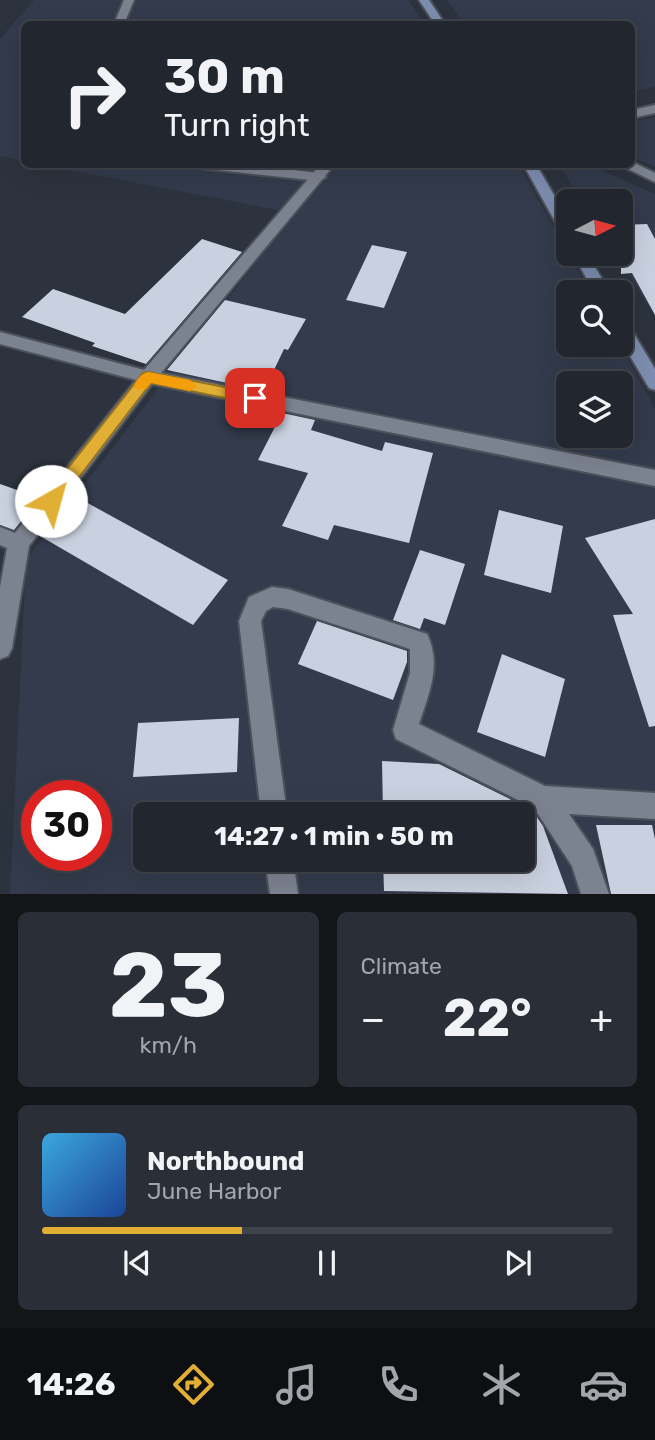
<!DOCTYPE html>
<meta charset="utf-8">
<style>
:root{--surface:#22262e;--page:#2a2e36;--text:#f1f3f6;--muted:#a2a5aa;--line:#3f434a;--accent:#e1af34}
body{margin:0;font-family:Rubik,sans-serif;background:var(--page);color:var(--text);height:100vh;display:flex;flex-direction:column;font-size:26px;white-space:nowrap}
*{box-sizing:border-box;margin:0}
p{font-size:23px;color:var(--muted)}
.icon{flex:none;width:38px;height:38px;fill:none;stroke:currentColor;stroke-width:2;stroke-linecap:round;stroke-linejoin:round}
.map{position:relative;height:894px;overflow:hidden}
.side{display:flex;flex-direction:column;gap:18px;padding:18px;background:#131519;flex:1}
.side>*{flex:none}
.hud{position:absolute;left:21px;top:21px;width:614px;height:147px;border-radius:10px;box-shadow:0 7px 28px #0002,0 0 0 2px var(--line);background:#22262e;color:var(--text);overflow:hidden}
.needle{width:46px;rotate:84deg}
.fabs{position:absolute;left:556px;top:189px;display:grid;gap:14px}
.fabs a{display:grid;place-items:center;width:77px;height:77px;border-radius:10px;background:var(--surface);box-shadow:0 7px 28px #0002,0 0 0 2px var(--line);font-size:35px}
.speed{position:absolute;left:21px;top:780px;display:flex;gap:14px;font-size:35px;font-weight:700;text-align:center}
.speed>*{display:grid;place-content:center;width:91px;height:91px;border-radius:50%;background:var(--surface);box-shadow:0 7px 28px #0002,0 0 0 2px var(--line);line-height:1}
.speed .limit{border:10px solid #d22;background:#fff;color:#111}
.pin{position:absolute;display:grid;place-items:center;width:60px;height:60px;color:#fff;margin:-30px;border-radius:14px;box-shadow:0 4px 10px #0006}
.me{position:absolute;width:77px;margin:-38px;rotate:38deg;stroke-linejoin:round;filter:drop-shadow(0 0 5px #0008)}
.turn{display:flex;align-items:center;gap:24px;height:147px;padding:0 28px;font-size:32px}
.turn .icon{width:91px;height:91px;stroke-width:2.5}
.turn b{display:block;font-size:49px;line-height:60px}
.big{font-size:52px;font-weight:700;line-height:1.1}
.side .tile{flex:1;display:flex;flex-direction:column;justify-content:center;gap:10px;min-width:0;padding:0 24px;border-radius:10px;background:var(--page)}
.side .dial{align-items:center;gap:0}
.dial b{font-size:91px;line-height:1}
.song{display:flex;align-items:center;gap:21px}
.cover{width:84px;height:84px;border-radius:10px;background:linear-gradient(135deg,hsl(200 70% 55%),hsl(220 70% 35%))}
.played{height:7px;border-radius:4px;background:linear-gradient(90deg,var(--accent) 35%,var(--line) 35%)}
.keys{display:flex;justify-content:space-around;direction:ltr}
.heat{display:flex;justify-content:space-between;align-items:center;font-size:38px;direction:ltr}
.side .tiles{flex:1;display:grid;gap:18px;grid-template-columns:1fr 1fr}
.tile:last-child{grid-column:span 2}
.trip{position:absolute;left:133px;top:802px;width:402px;height:70px;border-radius:10px;background:var(--surface);box-shadow:0 7px 28px #0002,0 0 0 2px var(--line);font-weight:700;line-height:70px;text-align:center}
.tab-bar{display:flex;height:112px;justify-content:space-around;align-items:center;background:#0e0f12;color:var(--muted)}
.tab-bar .icon{width:49px;height:49px}
.tab-bar .on{color:var(--accent)}
.tab-bar b{font-size:32px;color:var(--text)}
.map>svg:first-child{display:block}
.built{fill:#333b4c;fill-rule:evenodd}
.building{fill:#c9d0df}
.lines{fill:none;stroke-linecap:round;stroke-linejoin:round}
.service-casing{stroke:#4c515b;stroke-width:4}
.minor-casing{stroke:#4c515b;stroke-width:4}
.tertiary-casing{stroke:#4c515b;stroke-width:4}
.secondary-casing{stroke:#4c515b;stroke-width:4}
.service{fill:#7c8390;fill-rule:evenodd}
.minor{fill:#7c8390;fill-rule:evenodd}
.tertiary{fill:#7c8390;fill-rule:evenodd}
.secondary{fill:#7d8daf;fill-rule:evenodd}
.route{fill:#e1af34;stroke:#927222;stroke-width:2}
.slow{fill:#f59e0b}
</style>
<div class="map">
<svg width="655" height="894" viewBox="0 0 655 894">
<rect width="100%" height="100%" fill="#2d333e"/>
<path class="built" d="M 34,0 L 408,0 L 425,24 L 24,24 L 24,161 L 0,156 L 0,39 Z
M 447,0 L 655,0 L 655,87 L 632,92 L 632,24 L 464,24 Z
M 655,117 L 655,167 L 632,157 L 632,122 Z
M 43,165 L 519,165 L 590,292 L 569,292 L 569,345 L 620,345 L 655,409 L 655,894 L 10,894 L 26,560 L 294,213 ZM 569,383 L 621,383 L 621,436 L 569,436 ZM 37,796 L 96,796 L 96,856 L 37,856 ZM 145,814 L 523,814 L 523,859 L 145,859 Z
M 559,165 L 590,165 L 655,194 L 655,316 L 616,254 L 621,254 L 621,201 L 582,201 Z"/>
<path class="building" d="M 647,224 L 655,239 L 655,315 L 632,273 L 621,274 L 621,225 Z
M 202,239 L 242,252 L 146,364 L 92,346 L 95,343 L 22,317 L 53,289 L 125,314 Z
M 372,245 L 407,252 L 384,308 L 346,300 Z
M 225,300 L 306,319 L 288,350 L 284,349 L 264,391 L 167,370 Z
M 282,413 L 315,420 L 311,430 L 382,451 L 385,442 L 433,453 L 409,543 L 334,525 L 328,540 L 282,526 L 308,473 L 258,460 Z
M 0,484 L 40,498 L 14,530 L 0,525 Z
M 73,495 L 228,580 L 193,625 L 40,536 Z
M 499,510 L 563,526 L 551,593 L 484,575 Z
M 655,519 L 655,726 L 649,727 L 613,615 L 633,614 L 585,538 Z
M 420,550 L 465,564 L 445,625 L 424,618 L 420,629 L 393,620 Z
M 317,621 L 407,651 L 407,662 L 393,700 L 298,664 Z
M 502,654 L 565,679 L 545,757 L 477,732 Z
M 239,718 L 237,772 L 133,777 L 138,723 Z
M 382,761 L 439,764 L 532,810 L 543,826 L 568,894 L 384,891 L 383,859 L 523,859 L 523,814 L 383,814 Z
M 596,825 L 652,825 L 655,839 L 655,894 L 611,894 Z"/>
<g class="lines">
<defs>
<path id="service" d="M 124,0 L 134,0 L 124,24 L 114,24 Z
M 193,164 L 241,164 L 319,173 L 326,177 L 319,181 L 199,168 Z"/>
<path id="minor" d="M 321,164 L 335,164 L 161,373 L 655,470 L 655,486 L 152,384 L 29,546 L 12,648 L 8,656 L 0,659 L 0,587 L 7,548 L 0,545 L 0,527 L 15,533 L 136,380 L 0,344 L 0,332 L 144,370 Z
M 272,587 L 288,589 L 427,634 C 442,665 429,693 419,724 L 545,786 L 655,793 L 655,819 L 569,814 L 593,849 L 609,894 L 581,894 L 572,866 L 534,808 L 396,739 L 393,730 L 410,673 L 410,649 L 288,609 L 273,607 L 266,611 L 261,621 L 287,814 L 261,814 L 239,621 L 249,597 Z
M 265,859 L 293,859 L 298,894 L 270,894 Z"/>
<path id="tertiary" d="M 655,105 L 655,113 L 632,118 L 632,110 Z
M 632,162 L 655,173 L 655,182 L 618,164 Z"/>
<path id="secondary" d="M 419,0 L 429,0 L 445,24 L 435,24 Z
M 523,164 L 536,164 L 569,221 L 569,238 L 562,234 Z
M 573,254 L 587,254 L 610,292 L 594,292 Z
M 621,321 L 627,322 L 655,369 L 655,390 L 649,388 L 621,341 Z"/>
</defs>
<use href="#service" class="service-casing"/>
<use href="#minor" class="minor-casing"/>
<use href="#tertiary" class="tertiary-casing"/>
<use href="#secondary" class="secondary-casing"/>
<use href="#service" class="service"/>
<use href="#minor" class="minor"/>
<use href="#tertiary" class="tertiary"/>
<use href="#secondary" class="secondary"/>
</g>
<path class="route" d="M 148,372 L 255,393 L 262,398 L 255,404 L 151,383 L 57,506 L 45,506 L 43,501 L 45,497 L 143,373 Z"/>
<path class="slow" d="M 148,372 L 190,380 L 197,386 L 190,391 L 151,383 L 146,389 L 136,389 L 134,386 C 137,379 141,374 148,372 Z"/>
</svg>
<div class="fabs">
<a><svg class="needle" viewBox="-14 -14 28 28"><path d="M0-13l5 13h-10z" fill="#e53935"/><path d="M0 13l5-13h-10z" fill="#a2a5aa"/></svg></a>
<a><svg class="icon" aria-label="search" viewBox="0 0 24 24"><circle cx="10" cy="10" r="6"/><path d="M15 15l6 6"/></svg></a>
<a><svg class="icon" aria-label="layers" viewBox="0 0 24 24"><path d="M12 4l9 5-9 5-9-5zM3 14l9 5 9-5"/></svg></a>
</div>
<div class="speed"><div class="limit">30</div></div>
<div class="pin" style="left:255px;top:398px;background:#d93025"><svg class="icon" aria-label="arrive" viewBox="0 0 24 24"><path d="M6 21V4h12l-3 4 3 4H6"/></svg></div>
<svg class="me" style="left:51px;top:501px" viewBox="-20 -20 40 40"><circle r="19" fill="#fff"/><path d="M0-13L10 11 0 6-10 11z" fill="#e1af34"/></svg>
<div class="trip">14:27 · 1 min · 50 m</div>
<div class="hud">
<div class="turn"><svg class="icon" aria-label="right" viewBox="0 0 24 24"><path d="M7 20v-9h11M14 6l5 5-5 5"/></svg><div><b>30 m</b>Turn right</div></div>
</div>
</div>
<section class="side">
<div class="tiles">
<div class="tile dial"><b>23</b><p>km/h</p></div>
<div class="tile"><p>Climate</p>
<div class="heat"><a>−</a><b class="big">22°</b><a>+</a></div>
</div>
<div class="tile">
<div class="song"><i class="cover"></i><div><b>Northbound</b><p>June Harbor</p></div></div>
<div class="played"></div>
<div class="keys"><svg class="icon" aria-label="previous" viewBox="0 0 24 24"><path d="M18 5L8 12l10 7zM5 5v14"/></svg><svg class="icon" aria-label="pause" viewBox="0 0 24 24"><path d="M8 5v14M16 5v14"/></svg><svg class="icon" aria-label="next" viewBox="0 0 24 24"><path d="M6 5l10 7-10 7zM19 5v14"/></svg></div>
</div>
</div>
</section>
<nav class="tab-bar">
<b>14:26</b>
<svg class="icon on" aria-label="directions" viewBox="0 0 24 24"><path d="M12 3l9 9-9 9-9-9zM9 14v-3h6M13 9l2 2-2 2"/></svg>
<svg class="icon" aria-label="music" viewBox="0 0 24 24"><path d="M9 18V5l10-2v13"/><circle cx="6" cy="18" r="3"/><circle cx="16" cy="16" r="3"/></svg>
<svg class="icon" aria-label="phone" viewBox="0 0 24 24"><path d="M5 4h4l2 5-3 2q2 4 5 5l2-3 5 2v4C11 20 4 13 5 4z"/></svg>
<svg class="icon" aria-label="climate" viewBox="0 0 24 24"><path d="M12 3v18M4 7l16 10M4 17L20 7"/></svg>
<svg class="icon" aria-label="car" viewBox="0 0 24 24"><path d="M5 17H2v-5l4-1 3-4h7l3 4 3 1v5h-3M9 17h6M6 11h13"/><circle cx="7" cy="17" r="2"/><circle cx="17" cy="17" r="2"/></svg>
</nav>
